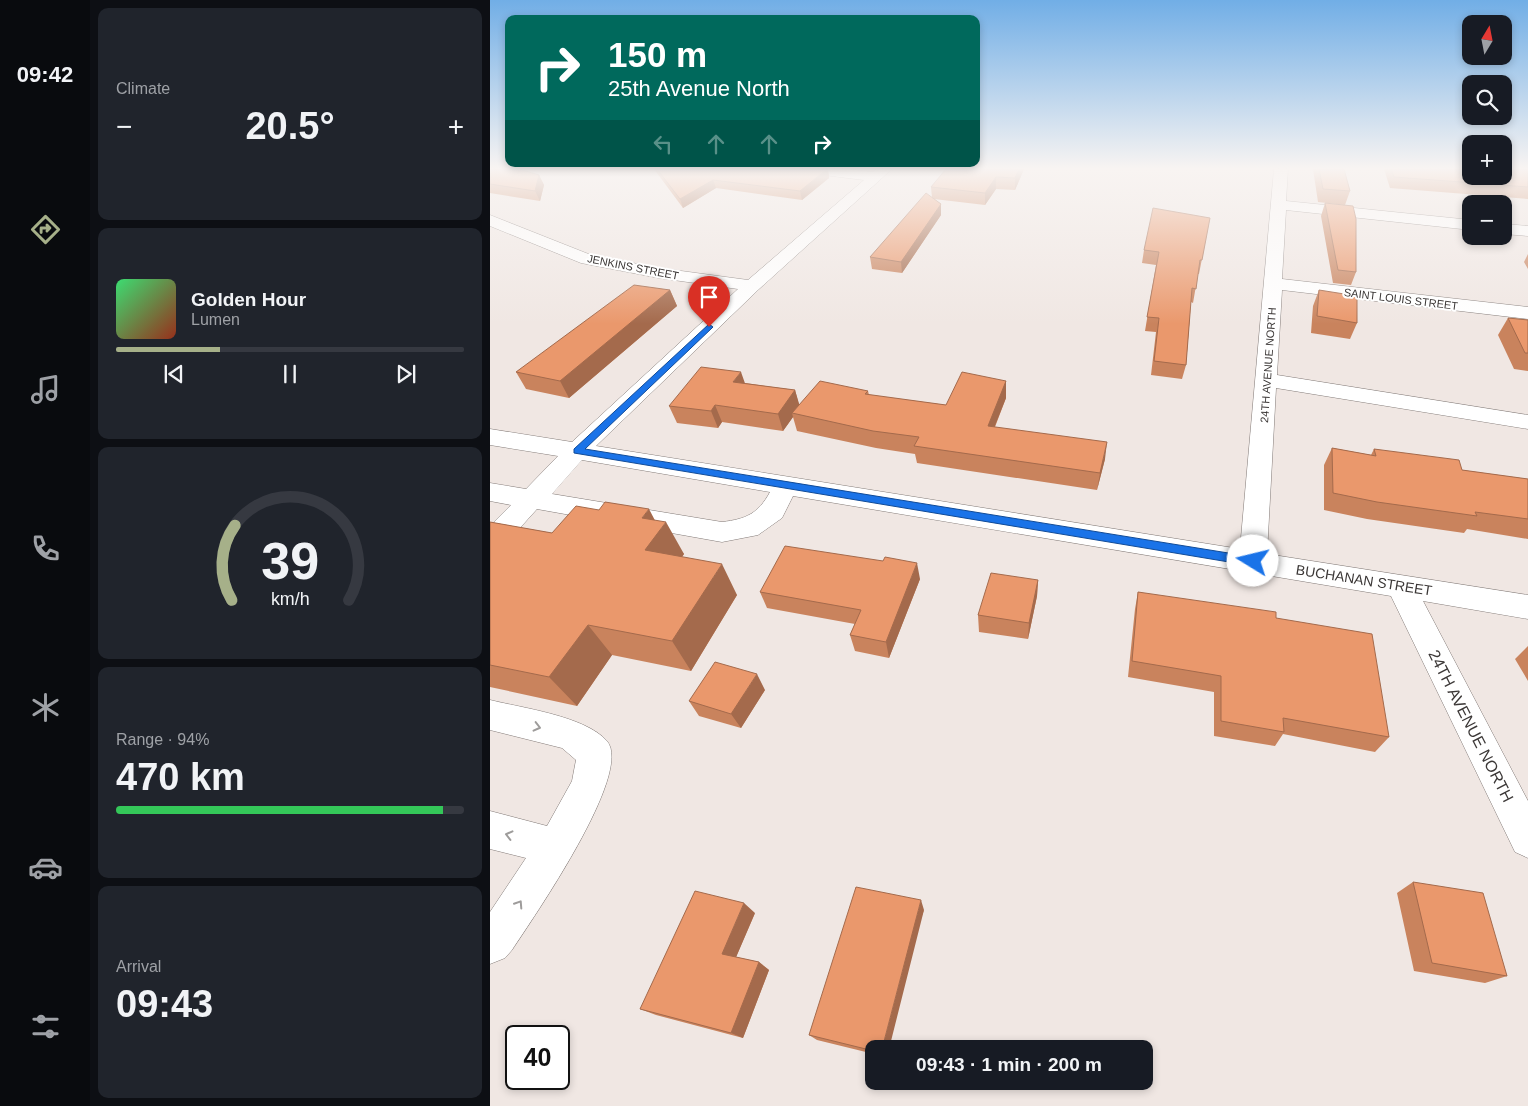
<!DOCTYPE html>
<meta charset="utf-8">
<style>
:root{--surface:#171b24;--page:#20242c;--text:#f1f3f6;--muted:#9ea1a6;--line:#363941;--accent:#a6b089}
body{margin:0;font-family:Arial,sans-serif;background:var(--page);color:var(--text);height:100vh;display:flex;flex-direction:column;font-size:19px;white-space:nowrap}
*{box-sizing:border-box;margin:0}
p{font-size:16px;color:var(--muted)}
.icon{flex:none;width:28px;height:28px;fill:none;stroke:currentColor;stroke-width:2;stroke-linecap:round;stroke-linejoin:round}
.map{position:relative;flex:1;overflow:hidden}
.side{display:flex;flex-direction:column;gap:8px;padding:8px;background:#0d0f14;width:400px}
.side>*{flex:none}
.banner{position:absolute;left:15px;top:15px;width:475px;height:152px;border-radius:10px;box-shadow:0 2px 8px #0003;background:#00695c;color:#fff;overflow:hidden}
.needle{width:32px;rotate:10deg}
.tools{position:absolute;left:972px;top:15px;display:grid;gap:10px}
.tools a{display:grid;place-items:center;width:50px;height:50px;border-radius:10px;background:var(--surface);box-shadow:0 2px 8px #0003;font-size:25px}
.speed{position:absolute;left:15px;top:1025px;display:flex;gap:10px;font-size:25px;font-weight:700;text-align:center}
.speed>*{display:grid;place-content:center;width:65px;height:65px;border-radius:50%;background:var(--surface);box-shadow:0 2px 8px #0003;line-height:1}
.speed .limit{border:2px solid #111;border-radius:8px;background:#fff;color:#111}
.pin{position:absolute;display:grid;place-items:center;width:42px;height:42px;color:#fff;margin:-51px -21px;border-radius:50% 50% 50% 0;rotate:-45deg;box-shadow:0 0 5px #0007}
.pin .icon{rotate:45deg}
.me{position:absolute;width:55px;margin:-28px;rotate:279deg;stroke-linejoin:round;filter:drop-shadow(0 0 4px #0008)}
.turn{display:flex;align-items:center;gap:18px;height:105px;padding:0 20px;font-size:22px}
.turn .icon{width:65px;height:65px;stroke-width:2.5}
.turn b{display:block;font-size:35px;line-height:42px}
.lanes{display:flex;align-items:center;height:48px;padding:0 20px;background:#0003;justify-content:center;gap:25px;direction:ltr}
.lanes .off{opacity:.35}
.big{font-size:38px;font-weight:800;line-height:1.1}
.side .tile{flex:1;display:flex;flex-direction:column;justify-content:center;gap:8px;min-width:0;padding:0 18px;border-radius:10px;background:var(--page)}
.side .dial{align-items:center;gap:0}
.dial svg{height:130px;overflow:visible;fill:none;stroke:var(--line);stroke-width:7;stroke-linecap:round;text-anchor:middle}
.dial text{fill:var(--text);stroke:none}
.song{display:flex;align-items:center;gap:15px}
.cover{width:60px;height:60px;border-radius:8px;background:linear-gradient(135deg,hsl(140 70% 55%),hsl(10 70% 35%))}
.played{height:5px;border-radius:2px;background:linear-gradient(90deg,var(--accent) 30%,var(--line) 30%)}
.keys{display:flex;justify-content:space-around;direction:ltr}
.heat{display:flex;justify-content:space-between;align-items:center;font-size:28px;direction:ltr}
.charge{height:8px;border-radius:4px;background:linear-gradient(90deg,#34c759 94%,var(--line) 0)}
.trip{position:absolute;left:375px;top:1040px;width:288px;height:50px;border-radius:10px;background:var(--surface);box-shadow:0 2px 8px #0003;font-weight:800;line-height:50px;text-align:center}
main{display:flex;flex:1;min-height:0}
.menu{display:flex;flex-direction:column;width:90px;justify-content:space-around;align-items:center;background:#090b0e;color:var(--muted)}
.menu .icon{width:35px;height:35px}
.menu .on{color:var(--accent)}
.menu b{font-size:22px;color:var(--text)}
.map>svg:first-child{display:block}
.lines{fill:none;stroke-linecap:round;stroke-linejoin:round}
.minor-casing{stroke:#827a77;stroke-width:1}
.minor{fill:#fff;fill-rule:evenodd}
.wall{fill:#c9835d}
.shaded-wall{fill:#a46a4c}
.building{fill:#ea986c;stroke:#a46a4c}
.oneway{stroke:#9e9c9b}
.route{fill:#1a73e8;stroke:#114b97}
.labels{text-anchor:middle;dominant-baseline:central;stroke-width:4;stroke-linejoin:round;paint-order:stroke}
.far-street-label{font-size:11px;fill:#3c3837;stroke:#fff}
.street-label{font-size:14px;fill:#3c3837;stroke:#fff}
.near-street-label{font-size:16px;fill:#3c3837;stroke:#fff}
</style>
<main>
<nav class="menu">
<b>09:42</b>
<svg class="icon on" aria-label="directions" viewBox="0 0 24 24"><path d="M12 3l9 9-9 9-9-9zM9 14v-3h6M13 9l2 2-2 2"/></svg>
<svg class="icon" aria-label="music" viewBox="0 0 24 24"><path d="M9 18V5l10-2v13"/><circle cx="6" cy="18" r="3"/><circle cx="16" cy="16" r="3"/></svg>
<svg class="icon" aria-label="phone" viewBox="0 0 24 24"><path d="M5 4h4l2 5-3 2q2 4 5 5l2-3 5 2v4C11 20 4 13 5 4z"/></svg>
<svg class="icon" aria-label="climate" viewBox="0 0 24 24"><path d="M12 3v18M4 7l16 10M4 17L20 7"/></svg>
<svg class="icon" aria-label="car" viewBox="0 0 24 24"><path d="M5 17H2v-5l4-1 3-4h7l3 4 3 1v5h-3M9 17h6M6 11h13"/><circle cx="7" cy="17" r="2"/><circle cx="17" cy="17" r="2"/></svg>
<svg class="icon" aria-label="filters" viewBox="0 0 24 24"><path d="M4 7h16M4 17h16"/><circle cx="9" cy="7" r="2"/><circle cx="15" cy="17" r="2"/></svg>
</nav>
<section class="side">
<div class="tile"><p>Climate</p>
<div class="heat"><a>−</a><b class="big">20.5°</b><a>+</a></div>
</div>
<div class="tile">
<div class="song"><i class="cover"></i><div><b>Golden Hour</b><p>Lumen</p></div></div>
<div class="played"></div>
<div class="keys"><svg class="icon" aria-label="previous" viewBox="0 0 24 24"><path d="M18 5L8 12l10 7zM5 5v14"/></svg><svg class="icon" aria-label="pause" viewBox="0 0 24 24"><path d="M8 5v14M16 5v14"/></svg><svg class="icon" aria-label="next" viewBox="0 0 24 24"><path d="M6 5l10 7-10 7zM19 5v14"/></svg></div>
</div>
<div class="tile dial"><svg viewBox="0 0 100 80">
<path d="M14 69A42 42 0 1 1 86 69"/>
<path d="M14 69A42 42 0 0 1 16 23" stroke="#a6b089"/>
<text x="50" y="56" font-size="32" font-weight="700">39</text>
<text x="50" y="72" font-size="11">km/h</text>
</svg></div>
<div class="tile"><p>Range · 94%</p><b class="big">470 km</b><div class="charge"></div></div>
<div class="tile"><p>Arrival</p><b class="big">09:43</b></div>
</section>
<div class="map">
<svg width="1038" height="1106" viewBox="0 0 1038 1106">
<rect width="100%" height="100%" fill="#f0e7e3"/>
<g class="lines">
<defs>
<path id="minor" d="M 310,169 L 356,169 L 383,172 L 386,169 L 402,169 L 268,290 L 106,446 L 750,549 L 784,169 L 798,169 L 796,201 L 981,220 L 981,230 L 796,210 L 792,279 L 1038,307 L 1038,319 L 792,290 L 787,375 L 1038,415 L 1038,429 L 786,388 L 777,554 L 1038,595 L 1038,619 L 933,601 L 1038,801 L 1038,858 L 1025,852 L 901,596 L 303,496 L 292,518 L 268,535 L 232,542 L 47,509 L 10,550 L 0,553 L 0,526 L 21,505 L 0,501 L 0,483 L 36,489 L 68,456 L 0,445 L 0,429 L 82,442 L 248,289 L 169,278 L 91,263 L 0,226 L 0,215 L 101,255 L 169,268 L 258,280 L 374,180 L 317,173 ZM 92,460 L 280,492 C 268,514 256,519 232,522 L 62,494 Z
M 1014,224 L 1038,226 L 1038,236 L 1014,234 Z
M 0,700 C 32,708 95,716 117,741 C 144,773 43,918 22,950 L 15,958 L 0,964 L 0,912 L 36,858 L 0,849 L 0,811 L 57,826 L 82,781 L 86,760 L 72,748 L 0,730 Z"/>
</defs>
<use href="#minor" class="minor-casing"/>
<use href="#minor" class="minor"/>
</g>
<path class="wall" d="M 0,169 L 49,175 L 54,185 L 50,201 L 0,193 Z
M 164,169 L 338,169 L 339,178 L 312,200 L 226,188 L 193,208 Z
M 456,169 L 534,169 L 525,190 L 506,189 L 495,205 L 444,199 L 451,204 L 451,215 L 412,273 L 382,269 L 380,257 L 442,198 L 441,187 Z
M 823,169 L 854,169 L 860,191 L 855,205 L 828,202 Z
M 894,169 L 1038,169 L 1038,199 L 900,188 Z
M 835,203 L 866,272 L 861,285 L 843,283 L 831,216 Z
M 720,218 L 709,274 L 708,274 L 703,303 L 701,302 L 696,365 L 692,379 L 661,375 L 666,332 L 655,331 L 666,265 L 652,263 L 654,250 Z
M 1038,254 L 1038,269 L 1034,262 Z
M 180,290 L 187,306 L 79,398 L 36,389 L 26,372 Z
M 829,290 L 867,323 L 860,339 L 821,333 L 823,306 Z
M 1018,318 L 1038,320 L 1038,371 L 1024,369 L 1008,335 Z
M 516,381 L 516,398 L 505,427 L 615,459 L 607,490 L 427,463 L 425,454 L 386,448 L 307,431 L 303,417 L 293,431 L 232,422 L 228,428 L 187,423 L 179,406 L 255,383 L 305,390 L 309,405 L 378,391 L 379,395 L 456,405 Z
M 842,448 L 881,455 L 884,449 L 972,470 L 1038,479 L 1038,539 L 977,529 L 974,533 L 877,519 L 834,510 L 834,465 Z
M 109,510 L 164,520 L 194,554 L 192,557 L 247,595 L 201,671 L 122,655 L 87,706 L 0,687 L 0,522 L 62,533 Z
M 430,579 L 399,658 L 365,651 L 360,635 L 365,624 L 277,608 L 270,592 Z
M 548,580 L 547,596 L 538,639 L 489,632 L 488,615 Z
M 648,592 L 786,618 L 899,737 L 885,752 L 793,734 L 785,746 L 724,736 L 724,692 L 638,677 L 645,609 Z
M 1038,646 L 1038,681 L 1025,659 Z
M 275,690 L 251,728 L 209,716 L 199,701 Z
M 923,882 L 1017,976 L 995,983 L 924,971 L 907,893 Z
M 434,910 L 384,1049 L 384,1054 L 327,1040 L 319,1035 Z
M 265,913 L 246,957 L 269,962 L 279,970 L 253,1038 L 166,1015 L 150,1009 Z"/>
<path class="shaded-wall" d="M 338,169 L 339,178 L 312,200 L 310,191 Z
M 529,169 L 534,169 L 525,190 L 525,178 Z
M 49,175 L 54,185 L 50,201 L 45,191 Z
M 506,177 L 506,189 L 495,205 L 495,193 Z
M 223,180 L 226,188 L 193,208 L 190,199 Z
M 451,204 L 451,215 L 412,273 L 411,262 Z
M 180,290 L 187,306 L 79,398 L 70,381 Z
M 251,372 L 257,389 L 243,382 Z
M 516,381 L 516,398 L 498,443 L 498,426 Z
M 305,390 L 310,407 L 302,413 L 303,417 L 293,431 L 288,414 Z
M 225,405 L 232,422 L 228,428 L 221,411 Z
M 617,442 L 615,459 L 607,490 L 610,473 Z
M 159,509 L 170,530 L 176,522 L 194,554 L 174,581 L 155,550 L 152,518 Z
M 427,563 L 430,579 L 399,658 L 396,642 Z
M 232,564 L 247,595 L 201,671 L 182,641 Z
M 548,580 L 547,596 L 538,639 L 539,623 Z
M 98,625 L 122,655 L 87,706 L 59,677 Z
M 267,674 L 275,690 L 251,728 L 241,714 Z
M 431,900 L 434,910 L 399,1049 L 392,1049 Z
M 254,903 L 265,913 L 244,962 L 232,954 Z
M 269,962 L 279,970 L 253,1038 L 241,1033 Z"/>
<path class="building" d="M 0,169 L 29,169 L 49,175 L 45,191 L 0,184 Z
M 167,169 L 337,169 L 310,191 L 223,180 L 190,199 Z
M 456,169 L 529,169 L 525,178 L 506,177 L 495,193 L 441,187 Z
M 829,169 L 854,169 L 860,191 L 833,189 Z
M 901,169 L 981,169 L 981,176 L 1014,176 L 1014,169 L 1038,169 L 1038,187 L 904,177 Z
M 436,193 L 451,204 L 411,262 L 380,257 Z
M 835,203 L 863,206 L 866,219 L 866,272 L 848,270 Z
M 663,208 L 720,218 L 712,260 L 710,260 L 706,289 L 702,288 L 696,365 L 664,361 L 669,318 L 657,317 L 669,252 L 654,250 Z
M 144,285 L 180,290 L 70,381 L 26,372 Z
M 829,290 L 867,296 L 867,323 L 827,316 Z
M 1018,318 L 1038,320 L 1038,353 L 1035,353 Z
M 211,367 L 251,372 L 243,382 L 305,390 L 288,414 L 225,405 L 221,411 L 179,406 Z
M 472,372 L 516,381 L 498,426 L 617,442 L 610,473 L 424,446 L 429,437 L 383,431 L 302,413 L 330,381 L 378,391 L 375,394 L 456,405 Z
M 842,448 L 886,456 L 884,449 L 969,460 L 972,470 L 1038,479 L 1038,519 L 985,512 L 987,516 L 887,502 L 843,493 Z
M 115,502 L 159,509 L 152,518 L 176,522 L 155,550 L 232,564 L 182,641 L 98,625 L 59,677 L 0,665 L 0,522 L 62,533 L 86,506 L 109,510 Z
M 295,546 L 393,561 L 395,557 L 427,563 L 396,642 L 360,635 L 371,610 L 270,592 Z
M 501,573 L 548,580 L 539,623 L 488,615 Z
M 648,592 L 786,612 L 786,618 L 882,634 L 899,737 L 793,718 L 794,732 L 731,721 L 731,676 L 642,661 Z
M 225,662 L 267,674 L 241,714 L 199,701 Z
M 923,882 L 993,893 L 1017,976 L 942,963 Z
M 366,887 L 431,900 L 392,1049 L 384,1049 L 384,1051 L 319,1035 Z
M 205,891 L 254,903 L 232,954 L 269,962 L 241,1033 L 150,1009 Z"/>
<defs><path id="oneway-chevron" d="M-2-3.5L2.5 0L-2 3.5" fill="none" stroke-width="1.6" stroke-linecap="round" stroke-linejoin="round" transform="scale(1.25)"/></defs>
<g class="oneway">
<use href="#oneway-chevron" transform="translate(47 727) rotate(14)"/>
<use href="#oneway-chevron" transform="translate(19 835) rotate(-166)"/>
<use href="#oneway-chevron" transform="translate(29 904) rotate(-57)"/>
</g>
<linearGradient id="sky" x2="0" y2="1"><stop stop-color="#71aee6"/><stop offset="0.52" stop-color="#f8f4f2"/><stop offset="1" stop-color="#f8f4f2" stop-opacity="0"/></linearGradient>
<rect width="1038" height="324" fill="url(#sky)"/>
<path class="route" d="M 219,324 L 223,327 L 222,328 L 95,449 L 763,557 L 768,561 L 763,566 L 84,453 L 84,449 Z"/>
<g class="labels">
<g class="far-street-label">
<text transform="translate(143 267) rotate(11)">JENKINS STREET</text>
<text transform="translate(911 299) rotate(7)">SAINT LOUIS STREET</text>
<text transform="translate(778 365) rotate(-86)">24TH AVENUE NORTH</text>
</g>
<g class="street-label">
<text transform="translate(874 580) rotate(9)">BUCHANAN STREET</text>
</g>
<g class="near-street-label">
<text transform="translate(981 726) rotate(63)">24TH AVENUE NORTH</text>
</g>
</g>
</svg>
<div class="tools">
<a><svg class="needle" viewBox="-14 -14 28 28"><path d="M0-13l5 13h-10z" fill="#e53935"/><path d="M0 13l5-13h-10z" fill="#9ea1a6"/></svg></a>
<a><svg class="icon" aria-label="search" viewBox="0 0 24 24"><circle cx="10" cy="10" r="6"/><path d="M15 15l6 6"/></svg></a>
<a>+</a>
<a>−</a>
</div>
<div class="speed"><div class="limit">40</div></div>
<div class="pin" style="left:219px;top:327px;background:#d93025"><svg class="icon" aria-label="arrive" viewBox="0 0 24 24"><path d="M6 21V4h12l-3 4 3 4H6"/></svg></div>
<svg class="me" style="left:763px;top:561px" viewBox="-20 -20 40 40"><circle r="19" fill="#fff"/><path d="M0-13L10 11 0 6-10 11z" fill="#1a73e8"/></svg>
<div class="trip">09:43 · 1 min · 200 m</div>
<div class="banner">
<div class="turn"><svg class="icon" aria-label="right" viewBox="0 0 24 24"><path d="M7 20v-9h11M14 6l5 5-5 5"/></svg><div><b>150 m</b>25th Avenue North</div></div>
<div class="lanes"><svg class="icon off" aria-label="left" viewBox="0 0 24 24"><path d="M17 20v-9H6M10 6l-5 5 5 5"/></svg><svg class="icon off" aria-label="ahead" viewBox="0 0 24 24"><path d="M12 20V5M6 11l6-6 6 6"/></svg><svg class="icon off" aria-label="ahead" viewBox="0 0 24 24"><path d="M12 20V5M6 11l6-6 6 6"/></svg><svg class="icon" aria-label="right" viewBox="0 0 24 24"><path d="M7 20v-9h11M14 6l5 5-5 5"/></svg></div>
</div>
</div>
</main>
